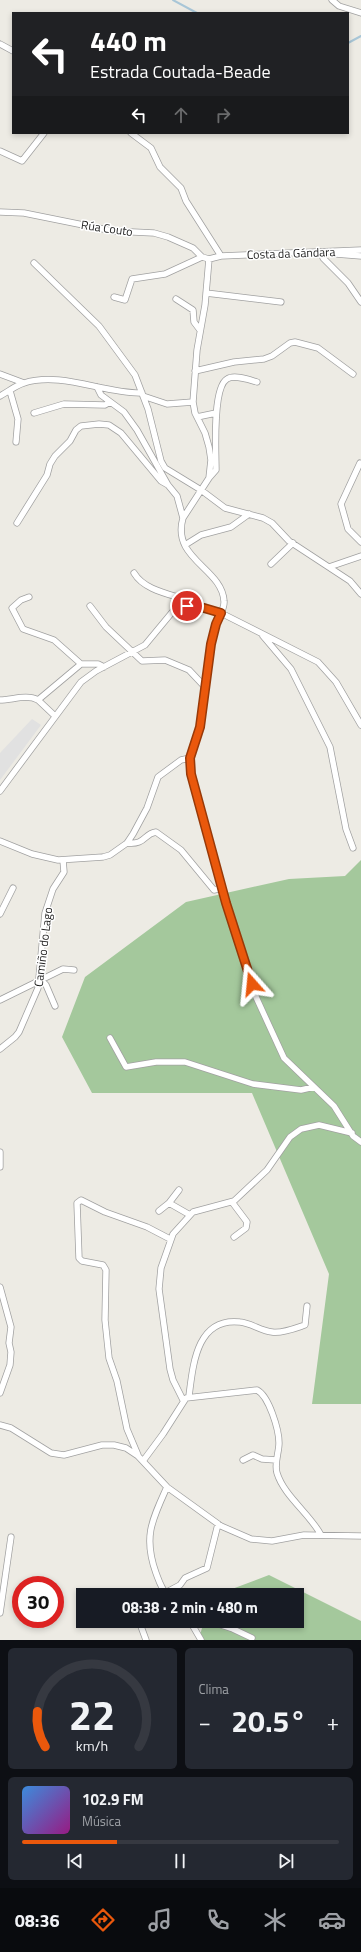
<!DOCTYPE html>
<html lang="es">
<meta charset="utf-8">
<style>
:root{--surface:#171b24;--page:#242831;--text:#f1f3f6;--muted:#9ea1a6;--line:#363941;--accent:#ea580c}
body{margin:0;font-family:"Titillium Web",sans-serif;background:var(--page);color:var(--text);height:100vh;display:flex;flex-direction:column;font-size:15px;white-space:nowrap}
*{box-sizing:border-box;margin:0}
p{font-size:13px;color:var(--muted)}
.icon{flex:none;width:22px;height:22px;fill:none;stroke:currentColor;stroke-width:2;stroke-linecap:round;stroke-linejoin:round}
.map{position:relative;height:1640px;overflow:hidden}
.side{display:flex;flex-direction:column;gap:8px;padding:8px;background:#0d0f14;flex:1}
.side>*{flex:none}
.hud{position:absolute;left:12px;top:12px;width:337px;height:122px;border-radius:0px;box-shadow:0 2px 6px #0003;background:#202124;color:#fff;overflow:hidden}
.speed{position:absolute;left:12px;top:1576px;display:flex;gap:8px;font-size:20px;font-weight:700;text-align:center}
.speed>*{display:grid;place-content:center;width:52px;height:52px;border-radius:50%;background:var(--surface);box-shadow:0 2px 6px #0003;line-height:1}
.speed .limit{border:6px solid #d22;background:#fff;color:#111}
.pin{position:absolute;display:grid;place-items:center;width:34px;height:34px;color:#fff;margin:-17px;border:2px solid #fff;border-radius:50%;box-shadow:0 1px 4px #0007}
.me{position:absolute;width:44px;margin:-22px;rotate:342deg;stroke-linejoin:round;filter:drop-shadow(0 0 3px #0008)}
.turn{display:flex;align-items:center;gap:14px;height:84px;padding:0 12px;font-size:18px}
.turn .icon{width:52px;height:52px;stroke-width:2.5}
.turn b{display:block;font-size:28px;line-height:34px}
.lanes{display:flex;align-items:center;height:38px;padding:0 12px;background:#0003;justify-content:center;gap:20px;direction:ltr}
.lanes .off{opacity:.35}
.big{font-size:30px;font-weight:700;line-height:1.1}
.side .widget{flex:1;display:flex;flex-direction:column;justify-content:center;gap:6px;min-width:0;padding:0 14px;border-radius:6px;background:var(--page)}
.side .dial{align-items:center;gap:0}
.dial svg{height:104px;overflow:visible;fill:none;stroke:var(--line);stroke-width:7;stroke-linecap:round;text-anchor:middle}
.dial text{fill:var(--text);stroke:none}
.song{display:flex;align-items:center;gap:12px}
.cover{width:48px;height:48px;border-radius:6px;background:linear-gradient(135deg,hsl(210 70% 55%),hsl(310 70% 35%))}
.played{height:4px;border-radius:2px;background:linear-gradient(90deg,var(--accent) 30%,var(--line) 30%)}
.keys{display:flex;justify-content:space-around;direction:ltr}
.heat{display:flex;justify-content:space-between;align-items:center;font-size:22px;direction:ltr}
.side .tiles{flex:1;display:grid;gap:8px;grid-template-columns:1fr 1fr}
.widget:last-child{grid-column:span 2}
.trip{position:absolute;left:76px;top:1588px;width:228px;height:40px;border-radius:0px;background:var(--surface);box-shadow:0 2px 6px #0003;font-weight:700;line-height:40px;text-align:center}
.dock{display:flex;height:64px;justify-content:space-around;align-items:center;background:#090b0e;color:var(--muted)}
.dock .icon{width:28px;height:28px}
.dock .on{color:var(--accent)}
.dock b{font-size:18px;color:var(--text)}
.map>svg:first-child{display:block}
.forest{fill:#a4c89c}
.parking{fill:#e1e1e1}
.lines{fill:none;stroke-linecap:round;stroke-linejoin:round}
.stream{stroke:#a8c6d7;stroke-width:2}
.minor-casing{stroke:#a1a1a1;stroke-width:7}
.minor{stroke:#fff;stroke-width:5.5}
.route-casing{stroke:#983908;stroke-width:10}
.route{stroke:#ea580c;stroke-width:7}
.labels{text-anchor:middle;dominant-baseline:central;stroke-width:3;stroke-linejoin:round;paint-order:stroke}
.street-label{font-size:12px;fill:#1d1d1d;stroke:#fff}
</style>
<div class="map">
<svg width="361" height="1640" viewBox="0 0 361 1640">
<rect width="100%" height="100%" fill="#edebe4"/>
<path class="forest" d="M 361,860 L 361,1404 L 312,1404 L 329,1274 L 252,1093 L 92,1093 L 62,1037 L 85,977 L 186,902 L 289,879 L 345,876 Z
M 269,1575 L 361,1621 L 361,1640 L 203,1640 L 200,1635 L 204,1621 L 297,1621 L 297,1595 L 216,1595 Z"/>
<path class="parking" d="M 32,719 L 41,725 L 0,780 L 0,753 Z"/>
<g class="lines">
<path class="stream" d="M 173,0 L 197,13
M 348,43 L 361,36"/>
<defs>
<path id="minor" d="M 332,0 L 339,6 L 361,13
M 0,44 L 13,51
M 0,151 L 22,161 L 44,133
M 0,212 L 24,213 L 113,231 L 154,233 L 168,237 L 193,248 L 202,257 L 209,259 L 221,256 L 186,201 L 181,188 L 160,167 L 151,148 L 131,133
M 321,252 L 323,258 L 348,283 L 361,302
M 336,254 L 361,256
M 221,256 L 361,250
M 209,259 L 205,305 L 197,350 L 193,402 L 195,413 L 205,433 L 209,447 L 211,460 L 209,478 L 183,518 C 171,559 222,568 224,601 C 225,609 218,617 216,624 C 214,630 213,636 211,642 C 205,670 206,699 200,727 C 196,748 189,751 191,774 L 226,903 L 256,997 L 284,1058 L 334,1106 L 353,1136 L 361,1142
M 34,263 L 99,326 L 135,375 L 148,409 L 161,461 L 165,468 L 201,490 L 225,508 L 263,518 L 272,523 L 289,541 L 350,581 L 361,594
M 206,293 L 281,302
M 114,297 L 125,300 L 132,279 L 165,274 L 202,257
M 176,299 L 193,310 L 194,322 L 200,330
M 195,371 L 234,362 L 264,359 L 272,356 L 290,343 L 295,342 L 318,348 L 353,374
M 0,374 L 24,383
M 97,387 L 101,395 L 124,412 L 137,430 L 168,485 L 177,496 L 183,518
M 10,391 L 18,419 L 16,442
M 0,396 C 8,392 16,385 24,383 C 61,371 105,394 142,393
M 143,396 L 167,404 L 193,402
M 34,413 L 64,404 L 105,405 L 110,402
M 197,417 L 216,413
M 360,463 L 341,504 L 348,529 L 361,542
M 209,478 L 216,470 C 216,453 212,388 227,379 C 234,374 250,380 257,382
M 17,523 L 47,475 L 50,464 L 55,456 L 70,441 L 76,430 L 81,426 L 99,424 L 109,425 L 121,433 L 161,481 L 168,485
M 185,545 L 201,535 L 231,527 L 249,514
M 271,564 L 293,543
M 329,567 L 361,556
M 134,573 C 144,590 169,594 187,600 L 192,606
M 29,597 L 21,600 L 12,608 L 23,629 L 54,640 L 81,664 L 98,664 L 104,667
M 90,606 L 106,627 L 142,661 L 165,660 L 189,670 L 205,687
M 263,636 L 291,669 L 330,747 L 346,829 L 353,848
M 0,700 C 12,700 27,694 38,700 L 81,664
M 38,700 L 55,716
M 0,791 L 81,682 L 96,671 L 145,645 L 174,610 L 182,606 L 197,606 L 221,613 L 318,662 L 336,682 L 361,725
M 0,841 L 32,854 L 58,860 L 103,857 L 110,855 L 127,843 L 133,834 L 147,808 L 158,777 L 181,760 L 190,758
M 127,843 C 146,845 143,834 156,832 L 181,850 L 214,890 L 222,888
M 0,914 L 13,888
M 40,979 L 46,985 L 55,1006
M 0,1000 L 63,969 L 74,970
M 110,1038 L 126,1067 L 156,1062 L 185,1062 L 253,1084 L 301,1090 L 314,1087
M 0,1049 L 15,1037 L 19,1032 L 38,988 L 45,913 L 53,889 L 64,872 L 63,860
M 0,1152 L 0,1167
M 232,1202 L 247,1222 L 246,1228 L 234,1237
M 169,1203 L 190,1215
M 159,1211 L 169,1203 L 179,1190
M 0,1287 L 11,1327 L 9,1343 L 11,1352 L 10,1365 L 0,1393
M 189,1396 C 193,1366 196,1317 240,1322 C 251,1323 261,1331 272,1332 C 281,1334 296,1328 305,1325 L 307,1306
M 183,1400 L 173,1380 L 170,1369 L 159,1289 L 161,1268 L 173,1234 L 193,1212 L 234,1201 L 267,1170 L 290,1137 L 301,1129 L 319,1125 L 352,1133
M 0,1425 L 11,1428 L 51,1453 L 64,1455 L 102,1445 L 114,1445 L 126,1448 L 138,1456 L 167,1487 L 221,1526 L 251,1539 L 272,1541 L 304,1535 L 361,1536
M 138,1455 L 127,1429 L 117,1381 L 109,1358 L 105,1320 L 106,1270 L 103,1265 L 82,1261 L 79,1258 L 77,1203 L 81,1200 L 105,1212 L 147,1227 L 170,1239
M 243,1460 L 253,1455 L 262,1459 L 276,1460
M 143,1461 L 163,1434 L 186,1398 L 257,1390 C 269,1396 279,1430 279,1443 C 279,1453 274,1463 277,1473 C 284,1496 310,1514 321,1535
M 163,1594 L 180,1585 L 185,1578 L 207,1568 L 218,1524
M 167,1595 C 161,1588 159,1581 156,1573 C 143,1537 152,1520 167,1487
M 0,1613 L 11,1537
M 139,1621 L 146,1640
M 190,1621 L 201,1640
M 209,1621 L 233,1629 L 252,1638"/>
</defs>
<use href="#minor" class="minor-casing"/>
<use href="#minor" class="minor"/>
</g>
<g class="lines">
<defs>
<path id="route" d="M 187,606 L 204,608 L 221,613 L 216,624 L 211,644 L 200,727 L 190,758 L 191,774 L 226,903 L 252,984"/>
</defs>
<use href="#route" class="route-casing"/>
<use href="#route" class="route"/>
</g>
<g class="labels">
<g class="street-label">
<text transform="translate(107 228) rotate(8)">Rúa Couto</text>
<text transform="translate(291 253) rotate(-2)">Costa da Gándara</text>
<text transform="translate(43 947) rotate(-83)">Camiño do Lago</text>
</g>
</g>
</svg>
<div class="speed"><div class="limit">30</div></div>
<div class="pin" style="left:187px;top:606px;background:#d93025"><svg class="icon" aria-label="arrive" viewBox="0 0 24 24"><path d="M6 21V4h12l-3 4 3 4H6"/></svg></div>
<svg class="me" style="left:252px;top:984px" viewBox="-20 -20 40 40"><path d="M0-17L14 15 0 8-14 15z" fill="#ea580c" stroke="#fff" stroke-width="4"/></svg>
<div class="trip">08:38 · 2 min · 480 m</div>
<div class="hud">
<div class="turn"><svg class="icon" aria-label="left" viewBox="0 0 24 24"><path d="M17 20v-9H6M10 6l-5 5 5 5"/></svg><div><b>440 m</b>Estrada Coutada-Beade</div></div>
<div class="lanes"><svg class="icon" aria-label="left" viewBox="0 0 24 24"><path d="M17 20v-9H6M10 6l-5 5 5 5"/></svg><svg class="icon off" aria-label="ahead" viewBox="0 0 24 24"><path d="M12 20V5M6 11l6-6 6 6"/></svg><svg class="icon off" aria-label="right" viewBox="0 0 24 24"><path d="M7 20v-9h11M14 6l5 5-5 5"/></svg></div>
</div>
</div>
<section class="side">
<div class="tiles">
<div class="widget dial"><svg viewBox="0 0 100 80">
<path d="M14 69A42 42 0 1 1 86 69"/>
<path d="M14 69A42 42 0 0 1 8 42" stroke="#ea580c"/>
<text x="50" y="56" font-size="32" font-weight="700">22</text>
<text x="50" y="72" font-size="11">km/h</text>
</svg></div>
<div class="widget"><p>Clima</p>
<div class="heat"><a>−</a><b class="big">20.5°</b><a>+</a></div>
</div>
<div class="widget">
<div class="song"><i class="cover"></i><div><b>102.9 FM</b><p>Música</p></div></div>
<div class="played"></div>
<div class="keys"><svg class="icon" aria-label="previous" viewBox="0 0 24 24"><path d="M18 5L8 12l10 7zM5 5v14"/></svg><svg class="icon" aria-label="pause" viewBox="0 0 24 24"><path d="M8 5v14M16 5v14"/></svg><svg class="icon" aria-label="next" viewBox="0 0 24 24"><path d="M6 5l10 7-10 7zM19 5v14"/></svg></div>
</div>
</div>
</section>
<nav class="dock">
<b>08:36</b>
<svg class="icon on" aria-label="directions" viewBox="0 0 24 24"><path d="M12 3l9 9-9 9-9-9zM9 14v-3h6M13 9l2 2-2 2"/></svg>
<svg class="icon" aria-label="music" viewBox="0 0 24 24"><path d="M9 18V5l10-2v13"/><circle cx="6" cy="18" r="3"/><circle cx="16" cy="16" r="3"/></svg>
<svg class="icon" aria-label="phone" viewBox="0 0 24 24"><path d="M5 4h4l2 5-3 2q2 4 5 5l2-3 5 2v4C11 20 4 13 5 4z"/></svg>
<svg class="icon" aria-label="climate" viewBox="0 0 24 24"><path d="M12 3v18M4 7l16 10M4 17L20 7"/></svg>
<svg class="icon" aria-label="car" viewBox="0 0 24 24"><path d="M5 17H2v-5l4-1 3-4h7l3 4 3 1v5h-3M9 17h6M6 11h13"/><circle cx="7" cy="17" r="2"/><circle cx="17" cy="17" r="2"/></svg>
</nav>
